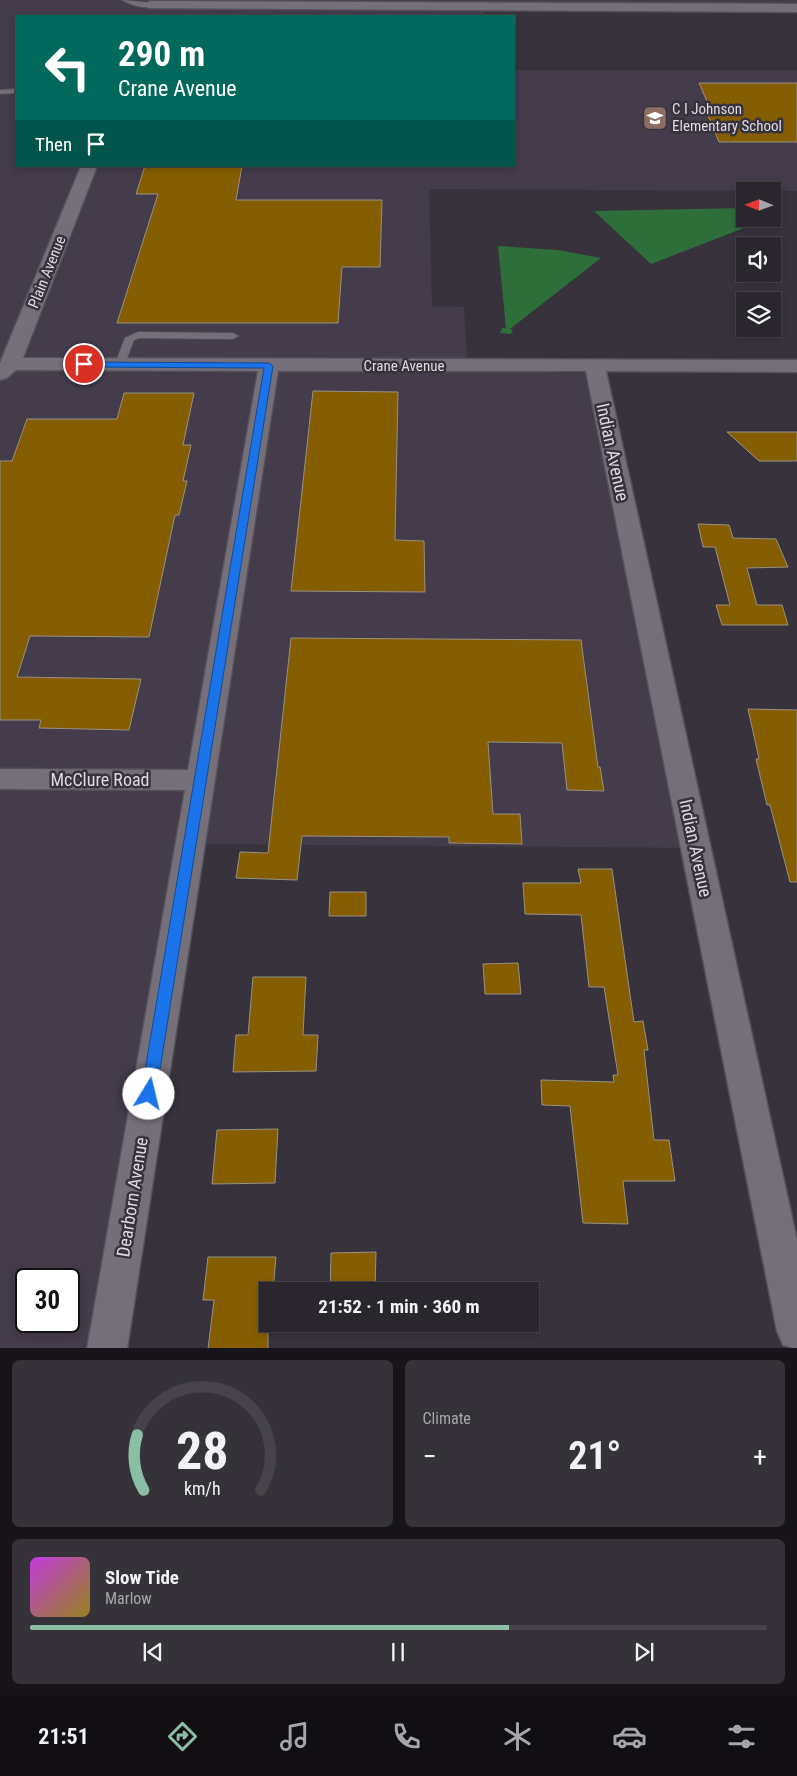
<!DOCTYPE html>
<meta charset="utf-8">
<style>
:root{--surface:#2a262e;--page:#36323a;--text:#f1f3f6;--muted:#a5a5aa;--line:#46434a;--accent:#8abfa5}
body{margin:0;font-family:"Roboto Condensed",sans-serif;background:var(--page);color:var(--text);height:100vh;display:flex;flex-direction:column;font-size:19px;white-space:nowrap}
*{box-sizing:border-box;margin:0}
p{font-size:16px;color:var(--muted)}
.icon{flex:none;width:28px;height:28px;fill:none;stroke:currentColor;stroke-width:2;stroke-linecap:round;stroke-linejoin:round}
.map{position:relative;height:1348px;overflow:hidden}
.sheet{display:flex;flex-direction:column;gap:12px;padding:12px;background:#171519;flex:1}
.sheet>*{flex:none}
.guide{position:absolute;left:15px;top:15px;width:500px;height:152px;border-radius:0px;box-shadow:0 2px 8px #0003,0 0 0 1px var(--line);background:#00695c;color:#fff;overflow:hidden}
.needle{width:32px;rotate:271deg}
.controls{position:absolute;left:736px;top:182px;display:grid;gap:10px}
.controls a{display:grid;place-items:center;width:45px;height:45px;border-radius:0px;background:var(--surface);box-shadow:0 2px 8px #0003,0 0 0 1px var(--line);font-size:25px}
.speed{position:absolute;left:15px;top:1268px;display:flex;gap:10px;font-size:25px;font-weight:700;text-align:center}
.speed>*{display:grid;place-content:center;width:65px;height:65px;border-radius:50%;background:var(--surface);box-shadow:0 2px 8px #0003,0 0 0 1px var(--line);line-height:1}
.speed .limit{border:2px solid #111;border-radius:8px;background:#fff;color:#111}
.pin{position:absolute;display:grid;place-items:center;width:42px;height:42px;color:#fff;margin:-21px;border:2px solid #fff;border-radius:50%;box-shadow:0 1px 5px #0007}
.me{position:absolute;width:55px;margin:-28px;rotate:9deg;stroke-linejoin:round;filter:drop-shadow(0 0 4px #0008)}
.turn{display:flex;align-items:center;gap:18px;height:105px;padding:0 20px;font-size:22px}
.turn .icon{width:65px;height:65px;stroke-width:2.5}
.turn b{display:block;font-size:35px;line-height:42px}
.then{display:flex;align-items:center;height:48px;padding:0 20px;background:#0003;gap:10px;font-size:19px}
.big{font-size:38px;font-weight:700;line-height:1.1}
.sheet .widget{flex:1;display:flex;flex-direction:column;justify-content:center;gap:8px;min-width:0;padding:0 18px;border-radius:8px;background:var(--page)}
.sheet .dial{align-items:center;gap:0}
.dial svg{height:130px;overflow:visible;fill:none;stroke:var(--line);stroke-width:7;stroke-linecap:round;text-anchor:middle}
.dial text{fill:var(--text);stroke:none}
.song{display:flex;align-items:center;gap:15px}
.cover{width:60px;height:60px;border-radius:8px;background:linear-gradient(135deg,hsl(290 70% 55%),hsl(50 70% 35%))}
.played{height:5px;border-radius:2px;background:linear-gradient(90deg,var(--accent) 65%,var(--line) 65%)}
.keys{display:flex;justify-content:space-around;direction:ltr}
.heat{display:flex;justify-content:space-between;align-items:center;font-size:28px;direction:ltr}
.sheet .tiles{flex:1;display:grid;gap:12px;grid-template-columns:1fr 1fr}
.widget:last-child{grid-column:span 2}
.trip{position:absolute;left:259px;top:1282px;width:280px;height:50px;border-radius:0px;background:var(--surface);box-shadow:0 2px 8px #0003,0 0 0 1px var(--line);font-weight:700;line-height:50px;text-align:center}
.dock{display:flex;height:80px;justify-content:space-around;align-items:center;background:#110f12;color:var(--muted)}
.dock .icon{width:35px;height:35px}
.dock .current{color:var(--accent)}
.dock b{font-size:22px;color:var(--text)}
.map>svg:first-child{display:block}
.built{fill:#443b4b;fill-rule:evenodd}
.green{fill:#2e6e3a}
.building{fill:#865e02;stroke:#989084}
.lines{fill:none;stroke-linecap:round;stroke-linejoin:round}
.service-casing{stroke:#545059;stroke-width:2}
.minor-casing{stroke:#545059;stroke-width:3}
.service{fill:#756f7a;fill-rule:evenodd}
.minor{fill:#756f7a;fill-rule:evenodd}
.route{fill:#1a73e8;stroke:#114b97}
.labels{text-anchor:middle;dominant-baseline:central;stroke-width:5;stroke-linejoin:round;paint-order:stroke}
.far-poi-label{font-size:15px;fill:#dddae0;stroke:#38323d;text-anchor:start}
.far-street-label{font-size:15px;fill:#dddae0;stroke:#38323d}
.street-label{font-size:18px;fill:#dddae0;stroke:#38323d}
</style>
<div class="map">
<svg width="797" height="1349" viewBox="0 0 797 1349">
<rect width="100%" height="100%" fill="#38323d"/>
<path class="built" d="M 0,0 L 797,0 L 797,7 L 483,6 L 484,16 L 16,16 L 16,166 L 514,166 L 514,70 L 797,70 L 797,191 L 429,189 L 432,306 L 464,307 L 468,371 L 601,373 L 702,848 L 202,844 L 125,1348 L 0,1349 ZM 26,1279 L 69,1279 L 69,1321 L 26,1321 Z"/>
<path class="green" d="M 745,208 L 745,219 L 767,219 L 651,264 L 594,211 Z
M 498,246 L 558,250 L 601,258 L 510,329 L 513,330 L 511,334 L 500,333 L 502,328 L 506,328 Z"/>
<path class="building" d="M 699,83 L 797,83 L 797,142 L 719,142 L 704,106 L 709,106 Z
M 145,166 L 242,166 L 236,200 L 382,200 L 380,267 L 342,267 L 338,323 L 117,323 L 158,194 L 136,194 Z
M 313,391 L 398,392 L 395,540 L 424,541 L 425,592 L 291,591 Z
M 124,393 L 194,393 L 183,445 L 191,445 L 183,481 L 187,481 L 179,515 L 175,515 L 149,637 L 30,636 L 17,677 L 141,679 L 129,730 L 39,728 L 41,720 L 0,720 L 0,461 L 12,461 L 27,419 L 117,419 Z
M 727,432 L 797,432 L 797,461 L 759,461 Z
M 698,524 L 729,525 L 733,538 L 776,539 L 788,567 L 747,568 L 757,605 L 782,605 L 788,625 L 722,625 L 716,605 L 730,605 L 715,547 L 703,547 Z
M 291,638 L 581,640 L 598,767 L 600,767 L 604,791 L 567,790 L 562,743 L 488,742 L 493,814 L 520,814 L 522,844 L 449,843 L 449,837 L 302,836 L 297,880 L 236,878 L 240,852 L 268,853 Z
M 748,709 L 797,710 L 797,882 L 790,882 L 770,805 L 767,805 L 756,759 L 759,759 Z
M 578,869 L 612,869 L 634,1022 L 643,1021 L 648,1050 L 644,1050 L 654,1140 L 669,1140 L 675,1181 L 623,1181 L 628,1224 L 583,1223 L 570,1106 L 542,1105 L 541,1080 L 614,1082 L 613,1075 L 618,1075 L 604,987 L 589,987 L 581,915 L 525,914 L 523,883 L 581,883 Z
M 330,892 L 366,892 L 366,916 L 329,916 Z
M 518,963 L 521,994 L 485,994 L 483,964 Z
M 253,977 L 306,977 L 303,1035 L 318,1035 L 316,1071 L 233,1072 L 236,1035 L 248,1035 Z
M 278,1129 L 275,1183 L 212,1184 L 217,1130 Z
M 376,1252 L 375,1291 L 330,1291 L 331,1253 Z
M 208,1257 L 276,1257 L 273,1291 L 268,1291 L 268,1349 L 208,1349 L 214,1300 L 203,1300 Z"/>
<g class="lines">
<defs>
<path id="service" d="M 122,0 L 152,3 L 155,5 C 146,10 130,5 122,0 Z
M 16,89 L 16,93 L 0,94 L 0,90 Z
M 138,332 L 233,333 L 238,336 L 233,339 L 139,338 L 134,340 L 124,366 L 116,366 L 115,364 L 125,338 Z"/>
<path id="minor" d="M 152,1 L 797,4 L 797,12 L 148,8 L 146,5 L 148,2 Z
M 81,166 L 97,166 L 23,358 L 797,360 L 797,372 L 606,371 L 797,1240 L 797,1349 L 783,1345 L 777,1331 L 586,371 L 278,371 L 127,1349 L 87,1349 L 185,790 L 0,789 L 0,769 L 188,770 L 258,371 L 16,370 L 7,378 L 0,380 L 0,363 Z"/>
</defs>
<use href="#service" class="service-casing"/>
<use href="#minor" class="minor-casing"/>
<use href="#service" class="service"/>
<use href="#minor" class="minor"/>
</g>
<path class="route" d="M 81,362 L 269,363 L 273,366 L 156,1094 L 154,1098 L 149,1100 L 143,1098 L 141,1094 L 264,368 L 84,367 L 80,364 Z"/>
<defs>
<symbol id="school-square" viewBox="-11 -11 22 22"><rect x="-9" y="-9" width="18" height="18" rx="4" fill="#8d6e63" stroke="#38323d"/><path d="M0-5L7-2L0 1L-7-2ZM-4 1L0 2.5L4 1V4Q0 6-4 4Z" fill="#fff"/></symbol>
</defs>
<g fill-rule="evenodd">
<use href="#school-square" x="641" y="104" width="28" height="28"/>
</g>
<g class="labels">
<g class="far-poi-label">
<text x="672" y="109">C I Johnson<tspan x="672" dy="17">Elementary School</tspan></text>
</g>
<g class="far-street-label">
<text transform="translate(47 272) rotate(-68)">Plain Avenue</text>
<text x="404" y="366">Crane Avenue</text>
</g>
<g class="street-label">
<text transform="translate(613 452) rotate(78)">Indian Avenue</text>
<text x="100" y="779">McClure Road</text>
<text transform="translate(696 848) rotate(78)">Indian Avenue</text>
<text transform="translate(132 1197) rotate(-81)">Dearborn Avenue</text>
</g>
</g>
</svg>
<div class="controls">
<a><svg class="needle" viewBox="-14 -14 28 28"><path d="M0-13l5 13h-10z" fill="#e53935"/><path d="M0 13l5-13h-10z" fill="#a5a5aa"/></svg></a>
<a><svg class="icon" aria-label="sound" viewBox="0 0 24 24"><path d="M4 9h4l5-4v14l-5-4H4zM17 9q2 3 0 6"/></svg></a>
<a><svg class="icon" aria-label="layers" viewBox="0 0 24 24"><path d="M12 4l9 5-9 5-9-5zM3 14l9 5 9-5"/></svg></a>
</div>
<div class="speed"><div class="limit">30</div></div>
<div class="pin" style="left:84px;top:364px;background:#d93025"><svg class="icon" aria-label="arrive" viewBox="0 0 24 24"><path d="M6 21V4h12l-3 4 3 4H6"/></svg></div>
<svg class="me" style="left:149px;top:1094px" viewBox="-20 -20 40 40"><circle r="19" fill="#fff"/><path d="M0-13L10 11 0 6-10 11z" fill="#1a73e8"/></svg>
<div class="trip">21:52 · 1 min · 360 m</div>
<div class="guide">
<div class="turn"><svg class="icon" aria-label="left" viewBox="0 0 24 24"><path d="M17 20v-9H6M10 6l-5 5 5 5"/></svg><div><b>290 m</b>Crane Avenue</div></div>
<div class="then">Then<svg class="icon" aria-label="arrive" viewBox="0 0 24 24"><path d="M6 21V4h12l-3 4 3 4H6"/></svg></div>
</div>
</div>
<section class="sheet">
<div class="tiles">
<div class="widget dial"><svg viewBox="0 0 100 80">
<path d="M14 69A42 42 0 1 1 86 69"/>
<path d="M14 69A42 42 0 0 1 10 35" stroke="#8abfa5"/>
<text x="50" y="56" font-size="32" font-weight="700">28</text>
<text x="50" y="72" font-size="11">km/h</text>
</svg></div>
<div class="widget"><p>Climate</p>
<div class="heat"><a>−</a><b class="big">21°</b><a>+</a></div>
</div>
<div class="widget">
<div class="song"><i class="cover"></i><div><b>Slow Tide</b><p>Marlow</p></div></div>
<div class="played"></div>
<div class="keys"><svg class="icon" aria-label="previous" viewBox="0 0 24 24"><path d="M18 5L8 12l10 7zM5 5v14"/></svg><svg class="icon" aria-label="pause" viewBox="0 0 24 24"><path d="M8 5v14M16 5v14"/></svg><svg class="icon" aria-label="next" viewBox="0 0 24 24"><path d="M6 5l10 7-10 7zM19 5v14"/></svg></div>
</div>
</div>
</section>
<nav class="dock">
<b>21:51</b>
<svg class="icon current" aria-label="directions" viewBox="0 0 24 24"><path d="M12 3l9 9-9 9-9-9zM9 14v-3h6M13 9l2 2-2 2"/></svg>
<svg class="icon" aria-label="music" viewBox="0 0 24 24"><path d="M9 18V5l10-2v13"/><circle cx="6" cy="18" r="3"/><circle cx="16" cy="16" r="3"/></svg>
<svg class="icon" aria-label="phone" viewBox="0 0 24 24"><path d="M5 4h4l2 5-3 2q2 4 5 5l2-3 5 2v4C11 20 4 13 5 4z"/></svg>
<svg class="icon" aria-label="climate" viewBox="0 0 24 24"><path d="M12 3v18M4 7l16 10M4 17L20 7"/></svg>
<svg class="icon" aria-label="car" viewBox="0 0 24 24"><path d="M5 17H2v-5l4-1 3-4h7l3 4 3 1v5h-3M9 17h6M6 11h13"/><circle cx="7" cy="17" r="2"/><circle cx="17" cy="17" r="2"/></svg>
<svg class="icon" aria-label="filters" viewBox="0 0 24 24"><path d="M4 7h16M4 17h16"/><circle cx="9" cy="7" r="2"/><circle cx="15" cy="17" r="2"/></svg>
</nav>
